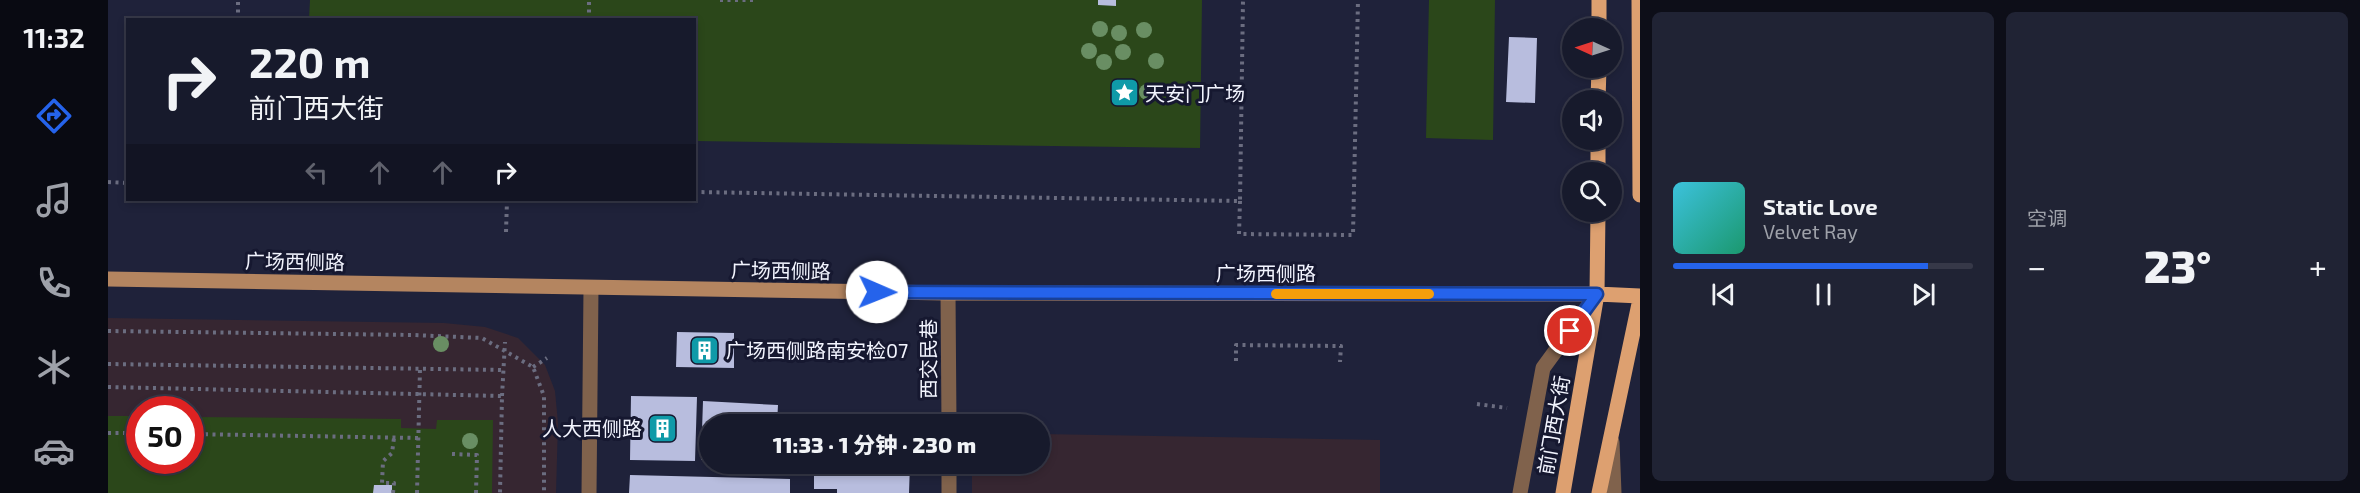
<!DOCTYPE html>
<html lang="zh">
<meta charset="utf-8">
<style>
:root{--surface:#171a2c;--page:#202334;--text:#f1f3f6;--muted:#9ea1a9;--line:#363848;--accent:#2563eb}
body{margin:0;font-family:"Exo 2","Noto Sans SC",sans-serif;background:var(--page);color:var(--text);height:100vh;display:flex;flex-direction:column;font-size:22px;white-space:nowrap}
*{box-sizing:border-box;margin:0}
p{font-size:20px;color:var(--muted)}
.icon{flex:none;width:33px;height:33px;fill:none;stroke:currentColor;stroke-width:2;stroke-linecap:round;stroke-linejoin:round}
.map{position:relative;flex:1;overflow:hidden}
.panel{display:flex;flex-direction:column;gap:12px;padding:12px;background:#0d0e18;width:720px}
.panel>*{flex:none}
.hud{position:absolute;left:18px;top:18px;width:570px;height:183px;border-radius:0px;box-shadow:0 3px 9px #0003,0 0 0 2px var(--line);background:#171a2c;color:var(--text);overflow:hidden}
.needle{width:39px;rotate:273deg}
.controls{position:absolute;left:1454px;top:18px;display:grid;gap:12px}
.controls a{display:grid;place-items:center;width:60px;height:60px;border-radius:50%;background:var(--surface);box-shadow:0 3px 9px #0003,0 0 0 2px var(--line);font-size:30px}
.speed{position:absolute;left:18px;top:396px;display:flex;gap:12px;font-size:30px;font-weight:700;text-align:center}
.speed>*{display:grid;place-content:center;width:78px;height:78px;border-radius:50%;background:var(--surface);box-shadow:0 3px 9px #0003,0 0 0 2px var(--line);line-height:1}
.speed .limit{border:9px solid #d22;background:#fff;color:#111}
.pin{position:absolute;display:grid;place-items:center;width:51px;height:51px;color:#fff;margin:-26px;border:3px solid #fff;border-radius:50%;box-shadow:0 2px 6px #0007}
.me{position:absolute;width:66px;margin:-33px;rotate:91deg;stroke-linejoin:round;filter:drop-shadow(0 0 4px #0008)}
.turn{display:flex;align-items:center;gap:21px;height:126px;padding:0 24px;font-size:27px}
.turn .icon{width:78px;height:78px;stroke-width:2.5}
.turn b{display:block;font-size:42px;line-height:51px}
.lanes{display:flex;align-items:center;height:57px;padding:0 24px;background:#0003;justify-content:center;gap:30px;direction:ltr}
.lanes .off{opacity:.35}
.big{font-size:45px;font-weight:800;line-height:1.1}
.panel .tile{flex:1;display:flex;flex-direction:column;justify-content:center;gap:9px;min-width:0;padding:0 21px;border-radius:9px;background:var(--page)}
.song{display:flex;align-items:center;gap:18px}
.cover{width:72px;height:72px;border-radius:9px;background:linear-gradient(135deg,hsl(190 70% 55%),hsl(160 70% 35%))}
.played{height:6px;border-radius:3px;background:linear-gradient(90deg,var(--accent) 85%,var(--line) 85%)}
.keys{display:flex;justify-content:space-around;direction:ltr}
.heat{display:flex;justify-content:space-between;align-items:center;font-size:33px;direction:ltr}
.panel .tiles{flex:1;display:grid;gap:12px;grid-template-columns:repeat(2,1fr)}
.trip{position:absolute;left:591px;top:414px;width:351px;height:60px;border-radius:30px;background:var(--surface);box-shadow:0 3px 9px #0003,0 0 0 2px var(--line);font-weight:800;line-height:60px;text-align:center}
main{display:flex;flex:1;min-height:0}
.dock{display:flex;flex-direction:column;width:108px;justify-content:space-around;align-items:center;background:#090a12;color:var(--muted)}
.dock .icon{width:42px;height:42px}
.dock .active{color:var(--accent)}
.dock b{font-size:27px;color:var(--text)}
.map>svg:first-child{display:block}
.commercial{fill:#362631;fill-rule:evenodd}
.green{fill:#2b471a}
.building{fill:#b8bdde}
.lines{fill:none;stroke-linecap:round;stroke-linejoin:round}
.path{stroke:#6b6d80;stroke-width:4;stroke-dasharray:3 4.5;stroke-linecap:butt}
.tertiary{stroke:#80624c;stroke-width:15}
.secondary{stroke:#b48560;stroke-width:15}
.primary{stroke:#dda070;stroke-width:15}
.tree{fill:#698e63}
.route-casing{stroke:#184099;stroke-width:15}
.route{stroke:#2563eb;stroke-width:10}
.slow{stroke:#f59e0b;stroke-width:10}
.labels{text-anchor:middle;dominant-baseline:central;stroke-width:6;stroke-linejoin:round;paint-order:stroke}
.poi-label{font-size:20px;fill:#f2f4fe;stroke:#161830;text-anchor:start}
.street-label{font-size:20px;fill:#f2f4fe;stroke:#161830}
</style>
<main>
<nav class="dock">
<b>11:32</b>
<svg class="icon active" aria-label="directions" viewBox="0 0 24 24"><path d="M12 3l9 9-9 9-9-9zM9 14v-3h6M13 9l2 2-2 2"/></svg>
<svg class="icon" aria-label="music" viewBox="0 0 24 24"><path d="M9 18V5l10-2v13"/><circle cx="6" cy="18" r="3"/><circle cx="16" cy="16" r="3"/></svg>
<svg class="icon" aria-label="phone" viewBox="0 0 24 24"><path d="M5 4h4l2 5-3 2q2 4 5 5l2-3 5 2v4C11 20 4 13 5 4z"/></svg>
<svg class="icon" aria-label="climate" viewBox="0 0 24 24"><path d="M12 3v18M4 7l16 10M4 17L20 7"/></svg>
<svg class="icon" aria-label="car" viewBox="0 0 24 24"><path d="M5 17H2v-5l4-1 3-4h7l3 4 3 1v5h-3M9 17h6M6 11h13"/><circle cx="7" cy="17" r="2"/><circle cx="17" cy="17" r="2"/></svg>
</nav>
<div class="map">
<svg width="1532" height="493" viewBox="0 0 1532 493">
<rect width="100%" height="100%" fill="#1f223a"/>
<path class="commercial" d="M 0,318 L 336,323 L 377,327 L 410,338 L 437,365 L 447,391 L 450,423 L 448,493 L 0,493 ZM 32,410 L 82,410 L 82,460 L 32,460 Z
M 932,434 L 1272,440 L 1272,493 L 864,493 L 864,464 L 932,464 Z"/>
<path class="green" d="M 202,0 L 1094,0 L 1092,148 L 587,141 L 586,20 L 201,20 Z
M 1321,0 L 1387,0 L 1385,140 L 1318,138 Z
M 0,416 L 31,416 L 32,460 L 82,460 L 83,417 L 293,419 L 293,428 L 328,429 L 329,420 L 385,420 L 384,493 L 0,493 Z"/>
<path class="building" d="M 990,0 L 1008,0 L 1008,6 L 990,5 Z
M 1401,37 L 1429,38 L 1427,103 L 1398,102 Z
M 569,332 L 626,333 L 626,368 L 568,367 Z
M 523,396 L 589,397 L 587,461 L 522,460 Z
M 595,401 L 670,405 L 669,424 L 602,424 L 602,460 L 593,460 Z
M 706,464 L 802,464 L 801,493 L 729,493 L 729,489 L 706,489 Z
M 522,475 L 682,479 L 682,493 L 521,493 Z
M 266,485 L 284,485 L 284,493 L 265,493 Z"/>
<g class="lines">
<path class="path" d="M 612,0 L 649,0
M 130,20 L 130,0
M 481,20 L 481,0
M 0,182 L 20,183
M 586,192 L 1132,201 L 1135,0
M 1132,201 L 1131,234 L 1245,235 L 1250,0
M 398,232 L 399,200
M 0,331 L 305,335 L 374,338 L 425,367 L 436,396 L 436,493
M 1128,361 L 1128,345 L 1233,346 L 1232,362
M 0,364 L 395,370
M 425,367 L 439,358
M 0,387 L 394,396 L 392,493
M 394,396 L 397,342
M 1369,404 L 1399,408
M 0,433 L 32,433
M 82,434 L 310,438
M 344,454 L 369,455 L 368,493
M 285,493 L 286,483 L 274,483 L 275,461 L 284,453 L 286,438
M 309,493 L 312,369"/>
<path class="tertiary" d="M 840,293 L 841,424
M 1504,442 L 1506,493
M 481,493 L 483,288
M 841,493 L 841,464
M 1412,493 L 1435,368 L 1489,294"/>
<path class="secondary" d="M 0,279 L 840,293 L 1489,294"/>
<path class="primary" d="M 1531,0 L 1532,195
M 1491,28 L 1491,0
M 1490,100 L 1491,68
M 1490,172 L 1490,140
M 1489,294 L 1532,296
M 1455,493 L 1489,294 L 1490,212
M 1491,493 L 1532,299"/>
</g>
<g class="tree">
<circle cx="992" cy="29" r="8"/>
<circle cx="1036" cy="30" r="8"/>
<circle cx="1011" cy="33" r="8"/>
<circle cx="981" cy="51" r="8"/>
<circle cx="1015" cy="52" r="8"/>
<circle cx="1048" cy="61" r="8"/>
<circle cx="996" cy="62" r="8"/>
<circle cx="1039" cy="92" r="8"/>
<circle cx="333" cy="344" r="8"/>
<circle cx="362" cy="441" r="8"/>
</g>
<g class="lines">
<defs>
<path id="route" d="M 769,292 L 1489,294 L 1462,331"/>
</defs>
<use href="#route" class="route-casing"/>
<use href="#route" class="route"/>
<path class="slow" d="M 1168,294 L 1321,294"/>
</g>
<defs>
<symbol id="sight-square" viewBox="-11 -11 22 22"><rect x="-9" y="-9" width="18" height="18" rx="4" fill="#0f9aa8" stroke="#161830"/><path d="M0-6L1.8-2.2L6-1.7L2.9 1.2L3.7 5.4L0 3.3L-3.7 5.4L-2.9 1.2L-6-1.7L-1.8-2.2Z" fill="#fff"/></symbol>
<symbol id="building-square" viewBox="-11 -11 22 22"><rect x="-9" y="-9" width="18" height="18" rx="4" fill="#0f9aa8" stroke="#161830"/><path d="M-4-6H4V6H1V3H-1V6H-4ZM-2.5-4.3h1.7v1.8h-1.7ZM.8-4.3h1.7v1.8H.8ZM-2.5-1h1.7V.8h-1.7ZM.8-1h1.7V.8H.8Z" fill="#fff"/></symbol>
</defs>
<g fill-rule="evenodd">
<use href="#sight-square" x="1000" y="76" width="33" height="33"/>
<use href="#building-square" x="580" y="334" width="33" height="33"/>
<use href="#building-square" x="538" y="412" width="33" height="33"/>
</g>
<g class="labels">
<g class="poi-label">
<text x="1037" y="93">天安门广场</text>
<text x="618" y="350">广场西侧路南安检07</text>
<text x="534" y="428" text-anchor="end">人大西侧路</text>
</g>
<g class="street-label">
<text transform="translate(187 261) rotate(1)">广场西侧路</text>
<text transform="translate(673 270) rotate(1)">广场西侧路</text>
<text x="1158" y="273">广场西侧路</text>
<text transform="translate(820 359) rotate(-90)">西交民巷</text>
<text transform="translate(1445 425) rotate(-80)">前门西大街</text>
</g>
</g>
</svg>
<div class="controls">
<a><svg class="needle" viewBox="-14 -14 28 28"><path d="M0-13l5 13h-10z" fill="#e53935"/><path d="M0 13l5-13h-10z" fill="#9ea1a9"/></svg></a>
<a><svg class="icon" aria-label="sound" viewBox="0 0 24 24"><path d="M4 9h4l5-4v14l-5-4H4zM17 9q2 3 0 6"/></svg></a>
<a><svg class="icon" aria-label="search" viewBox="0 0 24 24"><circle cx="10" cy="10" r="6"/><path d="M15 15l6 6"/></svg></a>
</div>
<div class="speed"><div class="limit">50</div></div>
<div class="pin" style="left:1462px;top:331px;background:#d93025"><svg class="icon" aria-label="arrive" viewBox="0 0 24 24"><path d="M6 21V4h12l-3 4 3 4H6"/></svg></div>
<svg class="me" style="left:769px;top:292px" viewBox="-20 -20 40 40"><circle r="19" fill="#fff"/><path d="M0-13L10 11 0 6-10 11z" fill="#2563eb"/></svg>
<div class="trip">11:33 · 1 分钟 · 230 m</div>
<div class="hud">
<div class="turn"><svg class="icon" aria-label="right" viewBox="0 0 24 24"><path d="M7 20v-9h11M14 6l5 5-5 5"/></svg><div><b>220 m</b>前门西大街</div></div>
<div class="lanes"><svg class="icon off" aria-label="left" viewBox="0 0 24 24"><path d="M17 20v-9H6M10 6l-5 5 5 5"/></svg><svg class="icon off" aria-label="ahead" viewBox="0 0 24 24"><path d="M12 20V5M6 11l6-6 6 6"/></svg><svg class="icon off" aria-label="ahead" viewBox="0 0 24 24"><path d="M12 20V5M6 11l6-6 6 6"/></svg><svg class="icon" aria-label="right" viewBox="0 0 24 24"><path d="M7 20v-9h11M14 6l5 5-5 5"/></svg></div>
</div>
</div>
<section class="panel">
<div class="tiles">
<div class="tile">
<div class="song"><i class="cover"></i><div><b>Static Love</b><p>Velvet Ray</p></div></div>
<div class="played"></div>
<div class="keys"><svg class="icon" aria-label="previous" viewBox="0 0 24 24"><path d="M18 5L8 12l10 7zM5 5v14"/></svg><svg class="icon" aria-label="pause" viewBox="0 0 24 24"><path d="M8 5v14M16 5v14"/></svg><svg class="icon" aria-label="next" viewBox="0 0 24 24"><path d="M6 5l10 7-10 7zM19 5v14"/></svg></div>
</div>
<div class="tile"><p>空调</p>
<div class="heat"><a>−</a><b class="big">23°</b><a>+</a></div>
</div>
</div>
</section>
</main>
